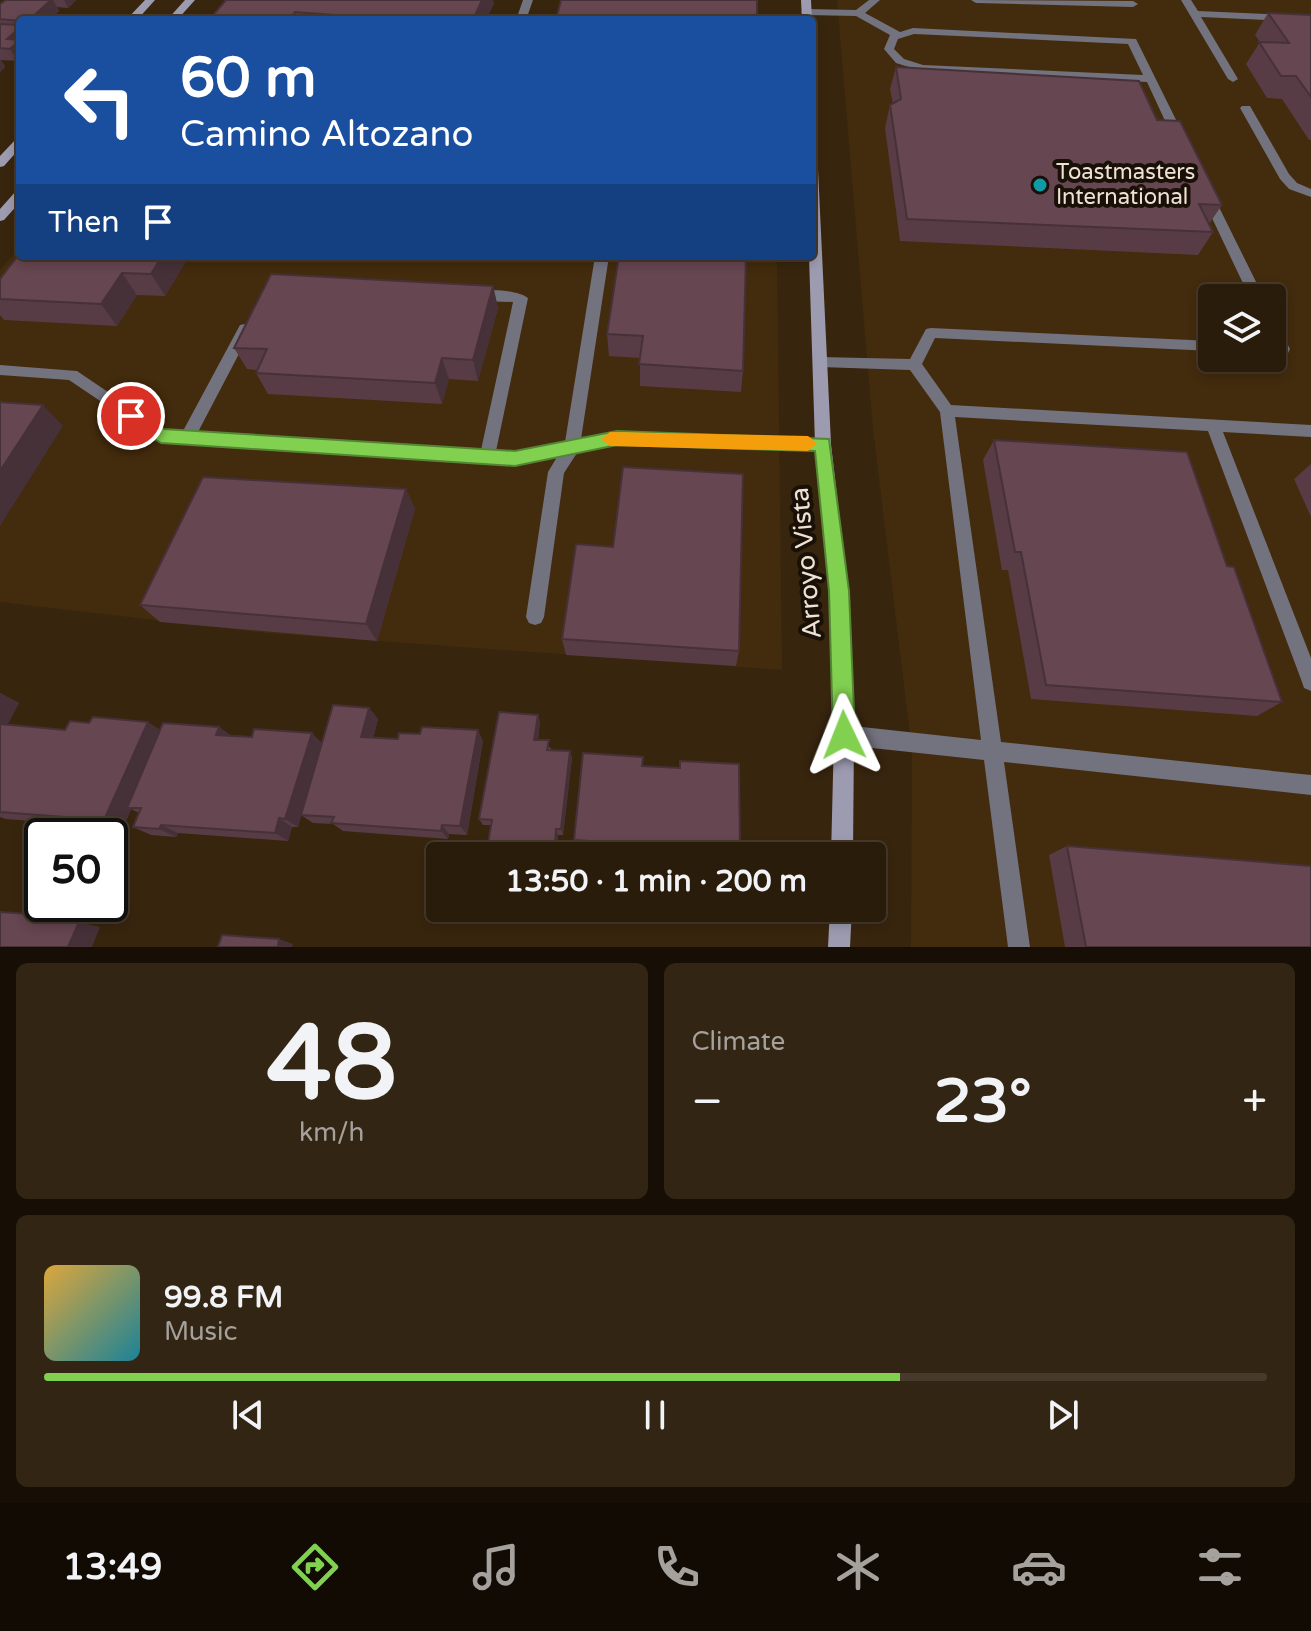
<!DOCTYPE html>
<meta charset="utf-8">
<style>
:root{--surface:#2a1c0a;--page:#322513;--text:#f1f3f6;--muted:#a5a19c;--line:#463a2b;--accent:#82d050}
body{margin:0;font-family:"Varela Round",sans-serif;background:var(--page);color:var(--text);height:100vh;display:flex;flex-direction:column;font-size:30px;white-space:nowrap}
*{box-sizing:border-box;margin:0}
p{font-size:26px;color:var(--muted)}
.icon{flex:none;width:44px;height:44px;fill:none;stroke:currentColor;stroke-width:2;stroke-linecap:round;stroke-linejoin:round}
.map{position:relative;height:947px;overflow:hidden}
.panel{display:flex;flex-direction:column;gap:16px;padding:16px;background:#170f06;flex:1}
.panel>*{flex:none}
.banner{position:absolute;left:16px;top:16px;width:800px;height:244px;border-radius:8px;box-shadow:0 4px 12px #0003,0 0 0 2px var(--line);background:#1a4fa0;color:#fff;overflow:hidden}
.tools{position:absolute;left:1198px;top:284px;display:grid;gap:16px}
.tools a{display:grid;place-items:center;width:88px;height:88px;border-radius:8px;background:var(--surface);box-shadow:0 4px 12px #0003,0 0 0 2px var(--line);font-size:40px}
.speed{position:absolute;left:24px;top:818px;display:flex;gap:16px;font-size:40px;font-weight:700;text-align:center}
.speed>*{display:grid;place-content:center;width:104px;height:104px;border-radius:50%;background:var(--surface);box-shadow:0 4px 12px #0003,0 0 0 2px var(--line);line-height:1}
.speed .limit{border:4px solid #111;border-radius:12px;background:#fff;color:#111}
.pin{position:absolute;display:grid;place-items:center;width:68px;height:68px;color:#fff;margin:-34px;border:4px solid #fff;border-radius:50%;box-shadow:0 2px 8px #0007}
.me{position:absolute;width:88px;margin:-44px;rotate:358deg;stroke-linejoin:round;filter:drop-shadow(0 0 6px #0008)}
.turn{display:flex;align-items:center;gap:28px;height:168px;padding:0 32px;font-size:36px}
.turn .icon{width:104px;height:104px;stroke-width:2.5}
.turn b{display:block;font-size:56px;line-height:68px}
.then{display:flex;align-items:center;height:76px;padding:0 32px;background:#0003;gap:16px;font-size:30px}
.big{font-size:60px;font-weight:700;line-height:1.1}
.panel .card{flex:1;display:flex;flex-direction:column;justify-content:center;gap:12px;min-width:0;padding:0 28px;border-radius:12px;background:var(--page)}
.panel .dial{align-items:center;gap:0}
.dial b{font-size:104px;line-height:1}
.song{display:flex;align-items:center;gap:24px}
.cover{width:96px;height:96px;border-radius:12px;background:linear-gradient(135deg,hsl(40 70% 55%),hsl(190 70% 35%))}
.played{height:8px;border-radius:4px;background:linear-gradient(90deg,var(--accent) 70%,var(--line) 70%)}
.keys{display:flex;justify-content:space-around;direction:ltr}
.heat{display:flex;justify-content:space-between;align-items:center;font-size:44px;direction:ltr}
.panel .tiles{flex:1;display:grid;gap:16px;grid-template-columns:1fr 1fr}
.card:last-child{grid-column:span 2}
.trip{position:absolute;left:426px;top:842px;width:460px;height:80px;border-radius:8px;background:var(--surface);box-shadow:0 4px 12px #0003,0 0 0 2px var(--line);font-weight:700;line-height:80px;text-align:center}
.tabs{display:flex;height:128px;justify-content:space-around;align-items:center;background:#110b04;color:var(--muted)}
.tabs .icon{width:56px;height:56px}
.tabs .on{color:var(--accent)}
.tabs b{font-size:36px;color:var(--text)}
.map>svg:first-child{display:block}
.built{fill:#432b0d;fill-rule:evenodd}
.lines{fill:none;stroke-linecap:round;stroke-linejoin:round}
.lane{fill:#73727f;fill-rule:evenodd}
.secondary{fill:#9d9bb0;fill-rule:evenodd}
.wall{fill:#583c45}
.shaded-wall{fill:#473138}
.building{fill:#664650;stroke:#473138;stroke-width:2}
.route{fill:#82d050;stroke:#548734;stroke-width:2}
.slow{fill:#f59e0b}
.culture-dot{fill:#0f9aa8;stroke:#191007;stroke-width:3}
.labels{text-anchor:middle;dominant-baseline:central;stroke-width:8;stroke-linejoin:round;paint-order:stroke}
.far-poi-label{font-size:22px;fill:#efe2d4;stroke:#191007;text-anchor:start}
.street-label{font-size:26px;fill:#efe2d4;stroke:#191007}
</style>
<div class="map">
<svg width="1311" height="947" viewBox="0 0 1311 947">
<rect width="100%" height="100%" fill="#38250e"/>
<path class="built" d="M 837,0 L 1311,0 L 1311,947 L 911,947 L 912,751 L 873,429 ZM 1212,298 L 1272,298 L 1272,358 L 1212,358 Z
M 20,246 L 20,256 L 777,256 L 782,670 L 267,633 L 0,602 L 0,270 Z"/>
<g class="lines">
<path class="lane" d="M 523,0 L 533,0 L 526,20 L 516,20 Z
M 869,0 L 880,0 L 865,13 L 900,32 L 913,28 L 1136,39 L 1186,140 L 1180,143 L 1174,140 L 1147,82 L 922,71 L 896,63 L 884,49 L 890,35 L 856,16 L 806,15 L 801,12 L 806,9 L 856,10 ZM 914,34 L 1128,44 L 1143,75 L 923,65 L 904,59 L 894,49 L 898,39 Z
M 971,0 L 1133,1 L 1138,4 L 1133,7 L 976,3 Z
M 1181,0 L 1191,0 L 1198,11 L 1311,16 L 1311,22 L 1201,17 L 1238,79 L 1233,82 L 1228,79 Z
M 1242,106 L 1250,106 L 1289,174 L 1297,183 L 1311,189 L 1311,197 L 1289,189 L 1280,179 L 1240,108 Z
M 1208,193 L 1214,197 L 1264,298 L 1250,298 L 1202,197 Z
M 595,256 L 609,256 L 581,439 L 617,432 L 823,438 L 829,440 L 831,444 L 829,448 L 823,450 L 617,444 L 577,453 L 564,473 L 544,617 L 541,623 L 535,625 L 529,623 L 526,617 L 548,472 L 557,457 L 515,465 L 161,442 L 69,380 L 0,375 L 0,365 L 77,371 L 164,430 L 183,431 L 240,325 L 245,324 L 252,329 L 198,432 L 481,450 L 513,302 L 474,301 L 467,296 C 478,287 517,289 528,298 L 496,451 L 515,453 L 565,442 Z
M 1272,323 L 1277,324 L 1290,349 L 1288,353 L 1272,354 Z
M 931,328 L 1212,341 L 1212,351 L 935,338 L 922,364 L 951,405 L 1311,425 L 1311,437 L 1223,432 L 1311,658 L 1311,691 L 1304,688 L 1302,682 L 1208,431 L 955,417 L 1001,742 L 1311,775 L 1311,795 L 1004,762 L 1030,947 L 1008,947 L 984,760 L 844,745 L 837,742 L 834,735 L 837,728 L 844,725 L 981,740 L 940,412 L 910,370 L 820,367 L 813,362 L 820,357 L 910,359 L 926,329 Z"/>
<path class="secondary" d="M 145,0 L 155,0 L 137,20 L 126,20 Z
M 185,0 L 195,0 L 177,20 L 167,20 Z
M 801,0 L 811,0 L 812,20 L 802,20 Z
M 20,138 L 20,148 L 4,166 L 0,167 L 0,156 L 16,139 Z
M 812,165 L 818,169 L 831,444 L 848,591 L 854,735 L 853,856 L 831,856 L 834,735 L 830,591 L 815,444 L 809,256 L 812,256 Z
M 20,190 L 20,202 L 4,220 L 0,221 L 0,209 L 16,191 Z
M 830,908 L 852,908 L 850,947 L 828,947 Z"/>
</g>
<path class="wall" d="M 6,0 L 76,0 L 68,8 L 57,7 L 59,11 L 49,20 L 20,20 L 20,59 L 18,61 L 1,60 L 5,67 L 0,72 L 0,4 Z
M 226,0 L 494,3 L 486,20 L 209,20 Z
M 1268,13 L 1311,15 L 1311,140 L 1309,140 L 1282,99 L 1267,98 L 1246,64 L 1260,42 L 1255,35 Z
M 896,67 L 1157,120 L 1222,205 L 1209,224 L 1213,232 L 1198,255 L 900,241 L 885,128 L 890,105 L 893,104 L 890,89 Z
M 20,256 L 189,256 L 165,296 L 137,295 L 117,326 L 4,320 L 0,315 L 0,279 Z
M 619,256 L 743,371 L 741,392 L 640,386 L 640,358 L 609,356 L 607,334 Z
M 493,286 L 498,308 L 478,381 L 449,379 L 442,404 L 268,394 L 256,373 L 257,370 L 247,369 L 234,348 Z
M 994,440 L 1227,566 L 1282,702 L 1257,716 L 1031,699 L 1008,570 L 1002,570 L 983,460 Z
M 1311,464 L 1311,517 L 1294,479 Z
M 406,489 L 415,509 L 377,641 L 160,622 L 140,605 Z
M 562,639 L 739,651 L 736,666 L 566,655 Z
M 0,693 L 19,703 L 7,725 L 65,730 L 160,730 L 219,727 L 230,735 L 322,743 L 369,708 L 378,719 L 373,738 L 483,741 L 467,835 L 449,834 L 448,839 L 343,831 L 333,824 L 313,823 L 301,815 L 298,827 L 292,827 L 288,841 L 178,833 L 176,837 L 151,835 L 133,827 L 139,813 L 131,809 L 123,828 L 6,819 L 0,817 Z
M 540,722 L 538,740 L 551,748 L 551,750 L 570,751 L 572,758 L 563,835 L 558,835 L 557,848 L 492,848 L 488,843 L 491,825 L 483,825 L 479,819 Z
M 643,766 L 740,853 L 739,856 L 586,856 L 587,849 L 577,848 L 574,840 Z
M 1067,846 L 1311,947 L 1065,947 L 1049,855 Z"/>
<path class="shaded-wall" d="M 51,0 L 53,0 L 59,11 L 49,20 L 29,20 Z
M 64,0 L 76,0 L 68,8 Z
M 482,0 L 493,0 L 494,3 L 486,20 L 473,20 Z
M 295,12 L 297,20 L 290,20 Z
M 20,28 L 20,59 L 18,61 L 10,49 L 7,39 Z
M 0,59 L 5,67 L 0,72 Z
M 162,256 L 189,256 L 165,296 L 151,274 Z
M 122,273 L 137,295 L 117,326 L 101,304 Z
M 493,286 L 498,308 L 478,381 L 473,360 Z
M 442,358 L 449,379 L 442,404 L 435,383 Z
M 43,405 L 63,426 L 0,526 L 0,471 Z
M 406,489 L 415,509 L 377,641 L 366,624 Z
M 0,693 L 19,703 L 0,739 Z
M 369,708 L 378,719 L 371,748 L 361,737 Z
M 538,715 L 540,722 L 537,747 L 534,740 Z
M 148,722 L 165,733 L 127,808 L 131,809 L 123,828 L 104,820 Z
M 219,727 L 233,737 L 216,735 Z
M 478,730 L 483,741 L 467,835 L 460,826 Z
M 312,733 L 323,744 L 298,827 L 285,819 Z
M 570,751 L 572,758 L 563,835 L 561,829 Z
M 279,818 L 292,827 L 288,841 L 275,833 Z
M 161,825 L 178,833 L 176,837 L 159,829 Z
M 442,825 L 449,834 L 448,839 L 441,831 Z
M 556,829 L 558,835 L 557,848 L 555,843 Z
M 57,916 L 79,921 L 55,920 Z
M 79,922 L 100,927 L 92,947 L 68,947 Z
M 279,939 L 293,944 L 292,947 L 278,947 Z"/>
<path class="building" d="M 6,0 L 51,0 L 29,20 L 20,21 L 0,19 L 0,4 Z
M 226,0 L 482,0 L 473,20 L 401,20 L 295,12 L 290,20 L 209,20 Z
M 561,0 L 757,0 L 757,20 L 556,20 Z
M 1268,13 L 1311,15 L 1311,97 L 1296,76 L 1281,76 L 1259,42 L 1289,43 Z
M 0,24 L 20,25 L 20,28 L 7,39 L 20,40 L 10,49 L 0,48 Z
M 896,67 L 1139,81 L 1157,120 L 1180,121 L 1222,205 L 1199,204 L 1213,232 L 907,219 L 890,105 L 901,99 Z
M 20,253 L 20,256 L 162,256 L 151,274 L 122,273 L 101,304 L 0,299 L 0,279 Z
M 619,256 L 746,256 L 743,371 L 639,364 L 643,336 L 607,334 Z
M 271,274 L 493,286 L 473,360 L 442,358 L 435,383 L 256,373 L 267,349 L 234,348 Z
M 0,402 L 43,405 L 0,471 Z
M 994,440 L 1187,452 L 1227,566 L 1234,567 L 1282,702 L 1046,685 L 1021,552 L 1015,552 Z
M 623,467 L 743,474 L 739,651 L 562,639 L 576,544 L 613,547 Z
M 203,477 L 406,489 L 366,624 L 140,605 Z
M 333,705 L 369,708 L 361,737 L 398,739 L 399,733 L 420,734 L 422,727 L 478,730 L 460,826 L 442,825 L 441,831 L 331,823 L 334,817 L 301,815 Z
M 499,712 L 538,715 L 534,740 L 549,740 L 547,750 L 570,751 L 561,829 L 556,829 L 555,843 L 488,843 L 492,820 L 479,819 Z
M 93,717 L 148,722 L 104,820 L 0,812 L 0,724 L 65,730 L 70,721 L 89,723 Z
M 163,723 L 219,727 L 216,735 L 252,737 L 254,729 L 312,733 L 285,819 L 279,818 L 275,833 L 161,825 L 159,829 L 133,827 L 141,808 L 127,808 Z
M 583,753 L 643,757 L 642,766 L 680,768 L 680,761 L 739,764 L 740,853 L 735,853 L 735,856 L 586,856 L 588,841 L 574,840 Z
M 1067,846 L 1311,866 L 1311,947 L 1086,947 Z
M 0,912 L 57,916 L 55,920 L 79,922 L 68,947 L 0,947 Z
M 222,935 L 279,939 L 278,947 L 218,947 Z"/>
<path class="route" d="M 131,409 L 164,429 L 515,451 L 617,431 L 829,439 L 849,591 L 855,735 L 851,742 L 844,746 L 836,742 L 833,735 L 829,591 L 815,451 L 617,445 L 515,466 L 161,443 L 125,421 L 125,411 Z"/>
<path class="slow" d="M 610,432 L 808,436 L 817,443 L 808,451 L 610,446 L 601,439 Z"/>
<circle class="culture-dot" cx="1040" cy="185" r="8"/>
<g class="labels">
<g class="far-poi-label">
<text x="1056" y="172">Toastmasters<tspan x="1056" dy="25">International</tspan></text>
</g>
<g class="street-label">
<text transform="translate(806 563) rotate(-95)">Arroyo Vista</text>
</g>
</g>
</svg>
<div class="tools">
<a><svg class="icon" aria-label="layers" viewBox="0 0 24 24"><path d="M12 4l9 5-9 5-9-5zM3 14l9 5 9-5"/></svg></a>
</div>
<div class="speed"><div class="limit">50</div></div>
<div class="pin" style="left:131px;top:416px;background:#d93025"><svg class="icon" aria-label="arrive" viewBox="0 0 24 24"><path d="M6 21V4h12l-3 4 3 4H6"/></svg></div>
<svg class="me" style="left:844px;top:735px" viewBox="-20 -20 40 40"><path d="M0-17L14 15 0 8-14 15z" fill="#82d050" stroke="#fff" stroke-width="4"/></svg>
<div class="trip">13:50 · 1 min · 200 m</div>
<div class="banner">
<div class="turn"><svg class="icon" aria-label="left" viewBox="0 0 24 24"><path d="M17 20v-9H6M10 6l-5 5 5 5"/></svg><div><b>60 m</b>Camino Altozano</div></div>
<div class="then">Then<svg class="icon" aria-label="arrive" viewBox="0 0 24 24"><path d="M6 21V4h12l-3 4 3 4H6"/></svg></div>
</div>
</div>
<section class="panel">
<div class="tiles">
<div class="card dial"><b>48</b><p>km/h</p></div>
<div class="card"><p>Climate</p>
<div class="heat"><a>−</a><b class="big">23°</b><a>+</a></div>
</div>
<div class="card">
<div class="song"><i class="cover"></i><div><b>99.8 FM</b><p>Music</p></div></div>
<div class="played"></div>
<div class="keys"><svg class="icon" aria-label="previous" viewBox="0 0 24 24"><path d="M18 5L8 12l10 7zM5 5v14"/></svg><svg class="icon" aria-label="pause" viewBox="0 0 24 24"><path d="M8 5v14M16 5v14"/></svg><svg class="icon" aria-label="next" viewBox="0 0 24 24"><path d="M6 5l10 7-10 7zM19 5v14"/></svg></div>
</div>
</div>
</section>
<nav class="tabs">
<b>13:49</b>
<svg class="icon on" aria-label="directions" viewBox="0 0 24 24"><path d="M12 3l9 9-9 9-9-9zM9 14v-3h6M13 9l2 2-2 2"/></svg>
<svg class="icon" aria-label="music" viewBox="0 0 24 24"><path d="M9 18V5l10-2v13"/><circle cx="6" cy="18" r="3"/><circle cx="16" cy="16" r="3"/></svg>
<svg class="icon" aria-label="phone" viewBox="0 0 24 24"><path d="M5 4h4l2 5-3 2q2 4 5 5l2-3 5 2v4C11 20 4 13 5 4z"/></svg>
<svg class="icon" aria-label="climate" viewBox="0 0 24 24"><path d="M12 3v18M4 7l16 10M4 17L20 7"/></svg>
<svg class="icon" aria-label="car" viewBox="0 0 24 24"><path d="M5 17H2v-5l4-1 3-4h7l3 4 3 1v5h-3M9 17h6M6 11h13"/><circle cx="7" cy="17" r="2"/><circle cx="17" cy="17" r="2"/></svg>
<svg class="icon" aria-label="filters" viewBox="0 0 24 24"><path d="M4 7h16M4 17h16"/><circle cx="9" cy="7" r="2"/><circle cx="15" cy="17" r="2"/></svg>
</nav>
